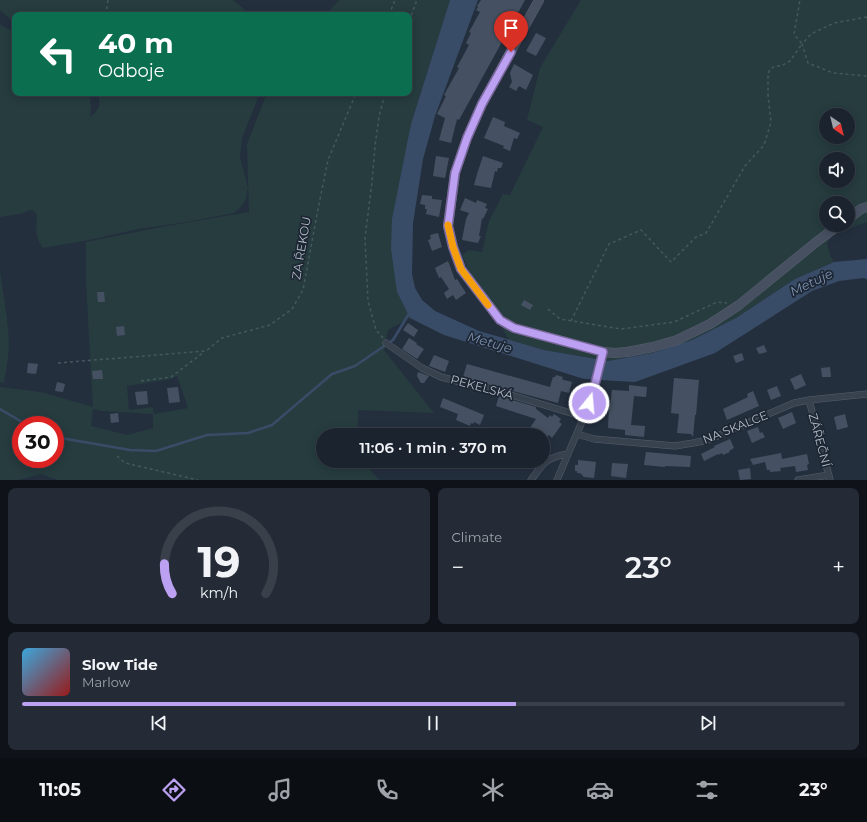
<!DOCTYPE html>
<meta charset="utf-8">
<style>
:root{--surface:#1b232e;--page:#242b36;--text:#f1f3f6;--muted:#a0a4aa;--line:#39404a;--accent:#bca0f2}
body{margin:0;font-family:Montserrat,sans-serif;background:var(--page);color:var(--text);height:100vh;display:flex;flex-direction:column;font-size:15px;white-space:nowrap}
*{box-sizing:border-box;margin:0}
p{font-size:13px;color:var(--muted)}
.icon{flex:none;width:22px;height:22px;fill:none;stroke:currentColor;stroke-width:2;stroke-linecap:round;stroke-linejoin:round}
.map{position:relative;height:480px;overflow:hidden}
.panel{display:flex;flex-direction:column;gap:8px;padding:8px;background:#0f1319;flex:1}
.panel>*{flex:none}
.guide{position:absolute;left:12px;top:12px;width:400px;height:84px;border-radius:8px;box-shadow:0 2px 10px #0003,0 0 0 1px var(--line);background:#0b6e4f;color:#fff;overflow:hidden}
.needle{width:26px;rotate:145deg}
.fabs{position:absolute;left:819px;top:108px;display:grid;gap:8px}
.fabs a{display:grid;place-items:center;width:36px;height:36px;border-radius:50%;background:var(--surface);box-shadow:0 2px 10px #0003,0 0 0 1px var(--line);font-size:20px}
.speed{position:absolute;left:12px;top:416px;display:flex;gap:8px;font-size:20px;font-weight:700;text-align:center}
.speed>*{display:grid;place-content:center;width:52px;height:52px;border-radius:50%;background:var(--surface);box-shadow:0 2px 10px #0003,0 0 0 1px var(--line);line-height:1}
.speed .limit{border:6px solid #d22;background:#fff;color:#111}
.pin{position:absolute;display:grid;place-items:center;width:34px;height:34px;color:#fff;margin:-41px -17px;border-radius:50% 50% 50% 0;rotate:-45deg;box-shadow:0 0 4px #0007}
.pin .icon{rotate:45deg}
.me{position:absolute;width:44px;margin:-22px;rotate:17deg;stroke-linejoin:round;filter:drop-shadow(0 0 3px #0008)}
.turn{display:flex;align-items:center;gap:14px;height:84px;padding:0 20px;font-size:18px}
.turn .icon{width:52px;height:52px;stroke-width:2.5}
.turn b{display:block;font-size:28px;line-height:34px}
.big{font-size:30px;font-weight:600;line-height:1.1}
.panel .card{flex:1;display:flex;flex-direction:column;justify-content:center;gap:6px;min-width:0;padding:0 14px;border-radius:8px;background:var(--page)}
.panel .dial{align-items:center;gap:0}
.dial svg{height:104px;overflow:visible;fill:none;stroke:var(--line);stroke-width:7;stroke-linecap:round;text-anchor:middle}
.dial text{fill:var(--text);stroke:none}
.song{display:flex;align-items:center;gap:12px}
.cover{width:48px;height:48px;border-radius:6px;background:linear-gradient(135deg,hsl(200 70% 55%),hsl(0 70% 35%))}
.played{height:4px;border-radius:2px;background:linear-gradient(90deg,var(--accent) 60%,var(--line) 60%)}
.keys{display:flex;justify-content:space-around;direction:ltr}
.heat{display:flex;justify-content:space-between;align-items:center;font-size:22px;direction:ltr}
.panel .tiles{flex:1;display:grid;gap:8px;grid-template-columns:1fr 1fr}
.card:last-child{grid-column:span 2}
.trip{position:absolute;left:316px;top:428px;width:234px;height:40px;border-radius:20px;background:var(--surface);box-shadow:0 2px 10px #0003,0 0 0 1px var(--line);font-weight:600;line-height:40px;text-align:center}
.dock{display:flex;height:64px;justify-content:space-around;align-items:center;background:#0b0e12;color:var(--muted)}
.dock .icon{width:28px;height:28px}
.dock .active{color:var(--accent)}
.dock b{font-size:18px;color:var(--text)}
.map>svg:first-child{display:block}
.green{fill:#263c3f;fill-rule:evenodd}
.water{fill:#394c67}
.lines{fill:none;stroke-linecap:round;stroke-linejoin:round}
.stream{stroke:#394c67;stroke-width:2.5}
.building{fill:#455162}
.street-casing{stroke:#565f6c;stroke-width:7}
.secondary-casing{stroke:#565f6c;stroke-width:10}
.path{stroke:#44595c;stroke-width:1.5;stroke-dasharray:3 3;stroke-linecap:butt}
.street{stroke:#38414e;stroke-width:6}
.secondary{stroke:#465061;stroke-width:9}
.route-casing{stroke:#7a689d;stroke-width:10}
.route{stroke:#bca0f2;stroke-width:7}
.slow{stroke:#f59e0b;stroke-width:7}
.labels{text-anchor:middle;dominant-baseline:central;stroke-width:3.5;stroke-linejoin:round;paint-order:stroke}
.street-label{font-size:12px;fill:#b4bcc9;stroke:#1d2633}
.water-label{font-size:13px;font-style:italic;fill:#7c92b1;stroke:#1d2633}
</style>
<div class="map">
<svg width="867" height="480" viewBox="0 0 867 480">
<rect width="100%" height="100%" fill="#242f3e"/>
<path class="green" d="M 0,0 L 233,0 L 251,15 L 15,15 L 15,21 L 9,18 L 0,10 Z
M 339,0 L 450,0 L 411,124 L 397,292 L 410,318 L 388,330 L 384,350 L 434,413 L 358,410 L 358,435 L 323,435 L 323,461 L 366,461 L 369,468 L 379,480 L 58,480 L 41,474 L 18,480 L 0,480 L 0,387 L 41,392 L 93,407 L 86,283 L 86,242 L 161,227 L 249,212 L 247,144 L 267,93 L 409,93 L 409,15 L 325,15 ZM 177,376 L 188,408 L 154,414 L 153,407 L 129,410 L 127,386 L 171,379 ZM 93,409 L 102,411 L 153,414 L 153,428 L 127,435 L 91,426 ZM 21,425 L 55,425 L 55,459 L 21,459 Z
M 581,0 L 867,0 L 867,222 L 832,235 L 827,244 L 831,257 L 834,262 L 795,279 L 736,318 L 692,340 L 652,353 L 608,361 L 544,350 L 509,340 L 491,308 L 480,293 L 462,255 L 469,250 L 482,252 L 489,221 L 503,194 L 510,195 L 543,127 L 527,120 L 540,68 ZM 826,115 L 848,115 L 848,137 L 826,137 ZM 826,159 L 848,159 L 848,181 L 826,181 ZM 826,203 L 848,203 L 848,225 L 826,225 Z
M 0,25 L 15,32 L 15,93 L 88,93 C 92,100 91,109 90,117 C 99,111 102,102 97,93 L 260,93 L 242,138 L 240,157 L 248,188 L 246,199 L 241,207 L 234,213 L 187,222 L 138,229 L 89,240 L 43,248 C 35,238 36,228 37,215 L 34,211 L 30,210 L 20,214 L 0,217 Z
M 0,271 C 3,294 8,318 9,342 C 9,356 6,369 4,383 L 0,382 Z"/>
<path class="water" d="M 450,0 L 478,0 L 435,116 L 423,159 L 413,223 L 412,274 L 415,288 L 422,300 L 435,311 L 479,331 L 544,350 L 608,361 L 652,353 L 692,340 L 736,318 L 795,279 L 834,262 L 867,259 L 867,279 L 863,278 L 839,281 L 812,291 L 715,353 L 635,382 L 584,379 L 444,335 L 410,318 L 397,292 L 391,249 L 392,219 L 411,124 Z"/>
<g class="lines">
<path class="stream" d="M 0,409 L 27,425
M 55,437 L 130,450 L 156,451 L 207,435 L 248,433 L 272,425 L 332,374 L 355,366 L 393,340 L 410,312"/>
</g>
<path class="building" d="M 481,0 L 525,0 L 459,120 L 457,119 L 451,143 L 439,140 L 445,118 L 437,114 L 446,96 L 444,95 L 459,68 L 457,67 L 469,45 L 466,43 L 471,33 L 469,32 L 480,12 L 476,10 L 478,7 L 477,6 Z
M 536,33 L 546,38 L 536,56 L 526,51 Z
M 514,64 L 533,75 L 526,90 L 519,86 L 516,91 L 509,87 L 512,82 L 510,73 Z
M 493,117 L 505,122 L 504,126 L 520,133 L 517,139 L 514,138 L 510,151 L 503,148 L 504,146 L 484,138 Z
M 436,156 L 449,158 L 445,178 L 433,176 Z
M 483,156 L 503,163 L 501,168 L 498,168 L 497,172 L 495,171 L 491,188 L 474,185 L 477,174 Z
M 422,195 L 432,196 L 432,199 L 442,200 L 439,217 L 426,214 L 427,209 L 425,209 L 425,205 L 420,204 Z
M 465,198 L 476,203 L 477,200 L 487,204 L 485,208 L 488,209 L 483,219 L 482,218 L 479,236 L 481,236 L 478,243 L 462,240 L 466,219 L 469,213 L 460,210 Z
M 438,233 L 442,247 L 432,251 L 428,240 L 431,239 L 430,235 Z
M 448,261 L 455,280 L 457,279 L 466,293 L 456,300 L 453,295 L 447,299 L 444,293 L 449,289 L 441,277 L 439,278 L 435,268 Z
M 97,292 L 104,292 L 105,302 L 98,302 Z
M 524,300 L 533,305 L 530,310 L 521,305 Z
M 408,323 L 418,330 L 414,337 L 403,330 Z
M 124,326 L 125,335 L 117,336 L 116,327 Z
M 409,338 L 417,343 L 416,344 L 424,349 L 417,359 L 402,349 Z
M 764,345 L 767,352 L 759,354 L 756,348 Z
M 742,353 L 744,360 L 736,363 L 733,356 Z
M 434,355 L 449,361 L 445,372 L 429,366 Z
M 28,363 L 38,364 L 36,374 L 27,373 Z
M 467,364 L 550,387 L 553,377 L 555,377 L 556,375 L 563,377 L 562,379 L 564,380 L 572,382 L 569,393 L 561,391 L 558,403 L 468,379 L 468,378 L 463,377 Z
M 830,367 L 831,377 L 822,377 L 821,368 Z
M 102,370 L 103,379 L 93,379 L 92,371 Z
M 418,372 L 429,376 L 424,383 L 421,383 L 417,376 Z
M 801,374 L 806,385 L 795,390 L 790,379 Z
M 674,378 L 699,380 L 696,415 L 695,415 L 693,437 L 691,434 L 677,433 L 679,414 L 671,413 Z
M 57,382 L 65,384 L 63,392 L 55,391 Z
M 629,385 L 647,387 L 646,397 L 634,396 L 631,425 L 645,426 L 644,437 L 625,435 L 625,430 L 608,428 L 609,405 L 610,405 L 612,390 L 629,391 Z
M 777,386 L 781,396 L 771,400 L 767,390 Z
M 178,387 L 180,402 L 169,403 L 167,388 Z
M 147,391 L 148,404 L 137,405 L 135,392 Z
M 753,391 L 759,406 L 727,420 L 723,409 L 748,397 L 747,394 Z
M 499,396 L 536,407 L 536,409 L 548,418 L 550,415 L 552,417 L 554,414 L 561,419 L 559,422 L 562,424 L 552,438 L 549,435 L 543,440 L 543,435 L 525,435 L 536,419 L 496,406 Z
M 443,398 L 484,415 L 480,425 L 474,422 L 473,424 L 471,423 L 470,426 L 456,420 L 458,414 L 440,407 Z
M 792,412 L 796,423 L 783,429 L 778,418 Z
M 118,413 L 119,422 L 111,423 L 110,414 Z
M 845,414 L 848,427 L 837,430 L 834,417 Z
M 758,427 L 760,433 L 762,432 L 765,437 L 752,443 L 747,431 Z
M 730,439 L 734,448 L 729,451 L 730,452 L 723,455 L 722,453 L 718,455 L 718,454 L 704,461 L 701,454 L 715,447 L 714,446 Z
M 646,452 L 691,456 L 690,467 L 665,466 L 665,467 L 644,465 Z
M 781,453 L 782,459 L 807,454 L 809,464 L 807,465 L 808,470 L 796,472 L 795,466 L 780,468 L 781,471 L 770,472 L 770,470 L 767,470 L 765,462 L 753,465 L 750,459 Z
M 578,460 L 596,462 L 594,478 L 584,477 L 580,473 L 577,473 L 577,471 L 575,471 L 575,465 L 578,465 Z
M 612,463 L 628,464 L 626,478 L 611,476 Z
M 750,468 L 751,479 L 740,480 L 738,470 Z"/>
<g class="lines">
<defs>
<path id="street" d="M 386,343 L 422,368 L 441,377 L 511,395 L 584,417
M 809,400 L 830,480
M 577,434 L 594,439 L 675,446 L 693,443 L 708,440 L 794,403 L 809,400 L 867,394
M 531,480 C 543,464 546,457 568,454
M 557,480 L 568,454 L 584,417 L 594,388 L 603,352
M 798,480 L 829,475"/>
<path id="secondary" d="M 539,0 L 482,104 L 467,138 L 455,173 L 448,226 L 453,247 L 461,269 L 500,320 L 514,328 L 603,352 L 615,353 L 627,352 L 653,347 L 677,340 L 710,324 L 739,305 L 815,243 L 839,225
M 848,219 L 861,209 L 867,207"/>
</defs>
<use href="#street" class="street-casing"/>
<use href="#secondary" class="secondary-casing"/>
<path class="path" d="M 106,15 L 108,0
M 389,15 L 395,0
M 867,17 L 834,23 L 811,34 L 802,44 L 808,63 L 833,73 L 867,76
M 409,21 L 417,0
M 92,97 L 93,93
M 548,309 L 560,319 L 621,329 L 674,322 L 717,302 L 727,303
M 571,321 L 609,244 L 641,230 L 671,262 L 696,237 L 706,233 L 745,166 L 764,145 L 771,122 L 768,95 L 768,74 L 770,69 L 775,66 L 781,66 L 790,61 L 802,44 L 794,34 L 800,0
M 383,338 L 376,330 L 368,301 L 365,238 L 372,182 L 375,146 L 379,117 L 385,93
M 58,363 L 206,351 L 222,338 L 270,325 L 292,309 L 303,290 L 318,209 L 328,160 L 356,93
M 141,381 L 171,377 L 204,352
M 117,456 L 125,463 L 198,480"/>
<use href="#street" class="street"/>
<use href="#secondary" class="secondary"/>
</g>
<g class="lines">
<defs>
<path id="route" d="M 511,52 L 482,104 L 467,138 L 455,173 L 448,226 L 453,247 L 461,269 L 500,320 L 514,328 L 603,352 L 594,388 L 589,403"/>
</defs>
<use href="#route" class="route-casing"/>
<use href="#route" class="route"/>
<path class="slow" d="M 448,225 L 453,247 L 461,269 L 488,305"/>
</g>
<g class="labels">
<g class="street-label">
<text transform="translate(301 248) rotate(-80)">ZA ŘEKOU</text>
<text transform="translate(482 387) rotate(15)">PEKELSKÁ</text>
<text transform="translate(735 427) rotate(-22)">NA SKALCE</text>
<text transform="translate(820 440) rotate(75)">ZÁŘEČNÍ</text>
</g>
<g class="water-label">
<text transform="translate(811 282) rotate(-26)">Metuje</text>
<text transform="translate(490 342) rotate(16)">Metuje</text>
</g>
</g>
</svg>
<div class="fabs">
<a><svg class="needle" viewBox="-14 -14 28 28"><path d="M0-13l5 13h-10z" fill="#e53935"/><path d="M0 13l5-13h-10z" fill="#a0a4aa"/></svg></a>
<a><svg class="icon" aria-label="sound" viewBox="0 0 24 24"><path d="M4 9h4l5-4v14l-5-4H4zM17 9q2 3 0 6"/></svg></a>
<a><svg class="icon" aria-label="search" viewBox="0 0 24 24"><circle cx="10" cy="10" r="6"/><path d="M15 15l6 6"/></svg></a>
</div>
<div class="speed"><div class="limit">30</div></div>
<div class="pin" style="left:511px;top:52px;background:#d93025"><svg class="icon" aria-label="arrive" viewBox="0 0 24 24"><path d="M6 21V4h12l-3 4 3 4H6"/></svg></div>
<svg class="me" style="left:589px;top:403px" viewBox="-20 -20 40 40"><circle r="17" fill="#bca0f2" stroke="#fff" stroke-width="3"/><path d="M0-11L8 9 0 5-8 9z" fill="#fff"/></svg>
<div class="trip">11:06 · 1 min · 370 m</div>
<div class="guide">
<div class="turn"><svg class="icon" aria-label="left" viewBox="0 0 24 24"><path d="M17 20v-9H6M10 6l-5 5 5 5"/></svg><div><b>40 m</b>Odboje</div></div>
</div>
</div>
<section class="panel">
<div class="tiles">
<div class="card dial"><svg viewBox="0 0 100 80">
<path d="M14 69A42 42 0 1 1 86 69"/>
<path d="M14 69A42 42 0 0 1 8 46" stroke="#bca0f2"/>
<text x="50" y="56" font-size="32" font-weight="700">19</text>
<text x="50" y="72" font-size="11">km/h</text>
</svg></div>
<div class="card"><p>Climate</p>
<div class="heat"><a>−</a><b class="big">23°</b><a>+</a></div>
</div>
<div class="card">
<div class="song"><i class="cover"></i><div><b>Slow Tide</b><p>Marlow</p></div></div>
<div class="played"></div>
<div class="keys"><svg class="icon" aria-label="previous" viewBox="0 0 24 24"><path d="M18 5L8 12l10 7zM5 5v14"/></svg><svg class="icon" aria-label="pause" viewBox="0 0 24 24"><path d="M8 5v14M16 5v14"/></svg><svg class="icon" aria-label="next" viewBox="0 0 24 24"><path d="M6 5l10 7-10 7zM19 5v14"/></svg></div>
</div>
</div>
</section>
<nav class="dock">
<b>11:05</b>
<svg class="icon active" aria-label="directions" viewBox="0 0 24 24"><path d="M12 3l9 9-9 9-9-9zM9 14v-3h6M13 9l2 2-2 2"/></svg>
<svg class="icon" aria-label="music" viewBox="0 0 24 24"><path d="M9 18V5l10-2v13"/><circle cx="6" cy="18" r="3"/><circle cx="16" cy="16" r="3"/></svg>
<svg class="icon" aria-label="phone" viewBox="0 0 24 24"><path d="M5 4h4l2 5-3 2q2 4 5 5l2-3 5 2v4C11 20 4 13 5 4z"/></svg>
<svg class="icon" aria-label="climate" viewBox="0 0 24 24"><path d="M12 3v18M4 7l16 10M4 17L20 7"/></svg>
<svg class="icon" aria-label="car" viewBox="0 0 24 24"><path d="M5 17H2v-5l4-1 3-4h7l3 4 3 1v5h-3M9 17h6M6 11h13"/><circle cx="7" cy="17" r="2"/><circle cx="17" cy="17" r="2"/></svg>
<svg class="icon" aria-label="filters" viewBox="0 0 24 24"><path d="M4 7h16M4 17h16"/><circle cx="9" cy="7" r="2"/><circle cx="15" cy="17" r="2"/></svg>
<b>23°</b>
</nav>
